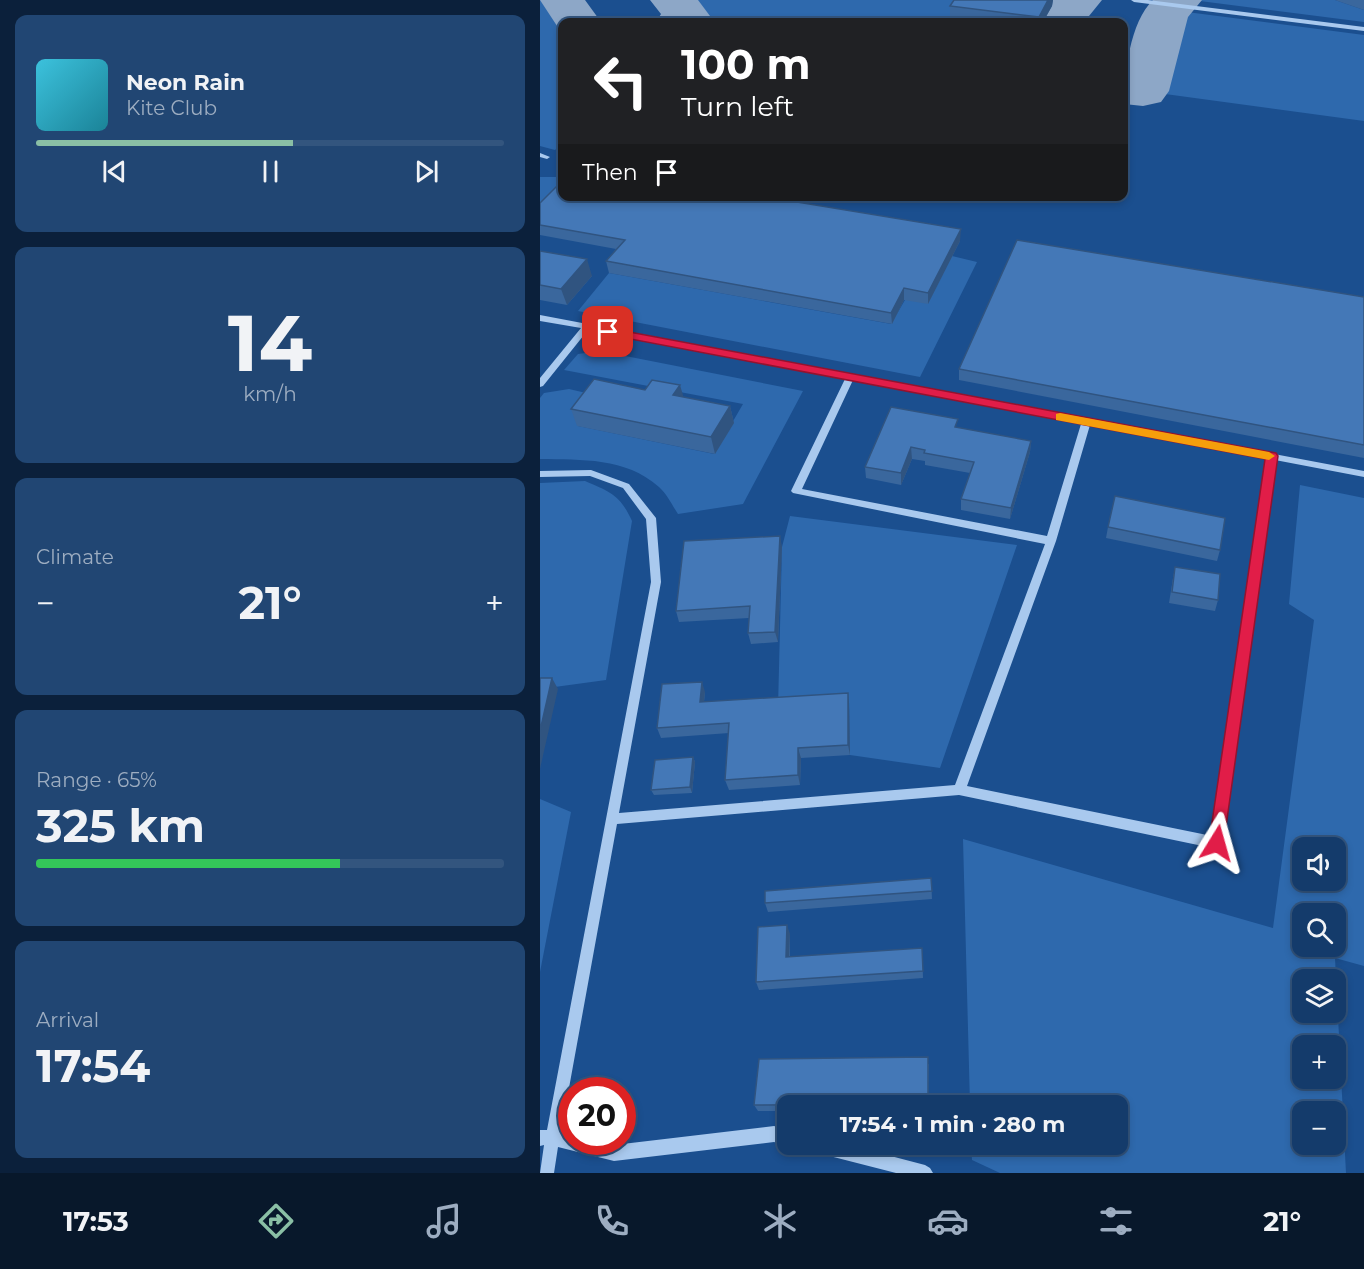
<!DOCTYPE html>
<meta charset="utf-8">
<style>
:root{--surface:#143b6b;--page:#214673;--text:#f1f3f6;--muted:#9dadc1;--line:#33557e;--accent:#8abfa5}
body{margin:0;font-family:Montserrat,sans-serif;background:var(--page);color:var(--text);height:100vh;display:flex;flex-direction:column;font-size:22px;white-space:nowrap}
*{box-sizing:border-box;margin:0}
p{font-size:20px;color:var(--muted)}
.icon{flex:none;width:33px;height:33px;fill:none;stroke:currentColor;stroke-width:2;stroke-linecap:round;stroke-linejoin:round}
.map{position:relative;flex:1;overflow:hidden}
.sheet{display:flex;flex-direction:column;gap:15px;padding:15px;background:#0b203b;width:540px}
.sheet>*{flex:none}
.banner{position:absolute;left:18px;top:18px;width:570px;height:183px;border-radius:12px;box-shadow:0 3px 9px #0003,0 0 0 2px var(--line);background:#202124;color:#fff;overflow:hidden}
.fabs{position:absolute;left:752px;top:837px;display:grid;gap:12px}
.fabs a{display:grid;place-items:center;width:54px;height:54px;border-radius:12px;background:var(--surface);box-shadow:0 3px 9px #0003,0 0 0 2px var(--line);font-size:30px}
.speed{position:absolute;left:18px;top:1077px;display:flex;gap:12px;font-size:30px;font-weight:700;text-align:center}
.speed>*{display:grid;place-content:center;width:78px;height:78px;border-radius:50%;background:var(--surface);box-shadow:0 3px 9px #0003,0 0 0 2px var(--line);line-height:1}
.speed .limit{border:9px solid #d22;background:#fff;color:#111}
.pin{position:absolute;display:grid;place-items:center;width:51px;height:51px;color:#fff;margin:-26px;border-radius:12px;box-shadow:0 3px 9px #0006}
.me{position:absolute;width:66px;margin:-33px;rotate:8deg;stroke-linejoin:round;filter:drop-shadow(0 0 4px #0008)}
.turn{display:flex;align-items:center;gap:21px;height:126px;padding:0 24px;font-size:27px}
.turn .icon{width:78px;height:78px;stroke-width:2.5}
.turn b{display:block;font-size:42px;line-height:51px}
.then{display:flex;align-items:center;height:57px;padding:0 24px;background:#0003;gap:12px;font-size:22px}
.big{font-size:45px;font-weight:700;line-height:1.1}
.sheet .widget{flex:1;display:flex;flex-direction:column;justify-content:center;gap:9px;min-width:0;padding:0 21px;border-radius:12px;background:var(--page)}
.sheet .dial{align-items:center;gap:0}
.dial b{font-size:78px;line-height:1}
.song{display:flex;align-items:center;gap:18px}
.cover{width:72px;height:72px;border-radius:9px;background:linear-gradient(135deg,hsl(190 70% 55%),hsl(190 70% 35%))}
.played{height:6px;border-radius:3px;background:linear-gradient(90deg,var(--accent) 55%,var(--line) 55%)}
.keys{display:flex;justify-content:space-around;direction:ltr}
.heat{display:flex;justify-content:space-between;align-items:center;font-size:33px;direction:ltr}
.charge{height:9px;border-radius:4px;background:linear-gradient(90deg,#34c759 65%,var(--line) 0)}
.trip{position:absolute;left:237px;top:1095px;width:351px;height:60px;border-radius:12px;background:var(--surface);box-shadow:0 3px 9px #0003,0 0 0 2px var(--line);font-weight:700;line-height:60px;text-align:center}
.menu{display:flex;height:96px;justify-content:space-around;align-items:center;background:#08182b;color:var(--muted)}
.menu .icon{width:42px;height:42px}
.menu .active{color:var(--accent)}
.menu b{font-size:27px;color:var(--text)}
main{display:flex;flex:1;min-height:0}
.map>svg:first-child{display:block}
.green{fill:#2e69ad;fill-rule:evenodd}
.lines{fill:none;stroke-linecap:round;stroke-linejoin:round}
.taxiway{fill:#8da7c7;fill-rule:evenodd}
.minor{fill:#a9c9ee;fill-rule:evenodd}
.wall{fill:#3a679d}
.shaded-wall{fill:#305480}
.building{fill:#4478b7;stroke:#305480;stroke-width:1.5}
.route{fill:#e11d48;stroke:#92132f;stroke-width:1.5}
.slow{fill:#f59e0b}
</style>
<main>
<section class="sheet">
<div class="widget">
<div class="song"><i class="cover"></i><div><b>Neon Rain</b><p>Kite Club</p></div></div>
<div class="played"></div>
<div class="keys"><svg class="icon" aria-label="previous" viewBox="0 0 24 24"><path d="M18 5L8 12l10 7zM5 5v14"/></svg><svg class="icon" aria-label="pause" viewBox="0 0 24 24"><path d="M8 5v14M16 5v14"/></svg><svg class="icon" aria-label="next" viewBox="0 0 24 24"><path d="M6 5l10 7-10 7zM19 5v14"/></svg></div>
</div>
<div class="widget dial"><b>14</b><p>km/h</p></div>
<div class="widget"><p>Climate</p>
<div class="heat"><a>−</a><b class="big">21°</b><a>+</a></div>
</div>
<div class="widget"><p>Range · 65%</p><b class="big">325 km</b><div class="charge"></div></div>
<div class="widget"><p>Arrival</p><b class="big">17:54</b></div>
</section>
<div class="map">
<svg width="824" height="1173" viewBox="0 0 824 1173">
<rect width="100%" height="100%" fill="#1b4f8f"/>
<path class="green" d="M 0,0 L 21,0 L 38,22 L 22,22 L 22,143 L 15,150 L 0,146 Z
M 133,0 L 425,0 L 425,22 L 153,22 Z
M 652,0 L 795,0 L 824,10 L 824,22 Z
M 639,11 L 824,35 L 824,121 L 603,91 L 626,13 Z
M 0,177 L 22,177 L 22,196 L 0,219 Z
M 412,256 L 437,262 L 380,377 L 38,311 L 69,273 L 351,324 L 365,300 Z
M 60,351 L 263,391 L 203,504 L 138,514 C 132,505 127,494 119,487 C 85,457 42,460 0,459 L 0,398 L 4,393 L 29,389 L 59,396 L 38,426 L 174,454 L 203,404 L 24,370 L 38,354 Z
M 45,481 C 71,492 80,495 92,521 L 66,680 L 0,689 L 0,483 Z
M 760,485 L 824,498 L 824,966 L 795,958 L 806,1173 L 460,1173 L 432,1160 L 431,1145 L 578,1144 L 578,1106 L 430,1105 L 423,839 L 733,928 L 774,620 L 749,604 ZM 762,848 L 795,848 L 795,880 L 762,880 ZM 762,914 L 795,914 L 795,946 L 762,946 ZM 762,980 L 795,980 L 795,1012 L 762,1012 ZM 762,1046 L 795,1046 L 795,1078 L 762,1078 ZM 762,1112 L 795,1112 L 795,1144 L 762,1144 Z
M 250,516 L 477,545 L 400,768 L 310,755 L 309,703 L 238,708 L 242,547 Z
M 0,799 L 31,812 L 0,972 Z"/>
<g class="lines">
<path class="taxiway" d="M 0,0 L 45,0 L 61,22 L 22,22 L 21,32 Z
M 110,0 L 158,0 L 170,16 L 166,22 L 116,22 L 121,14 Z
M 493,0 L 562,0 L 549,16 L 528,20 L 526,22 L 480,22 Z
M 613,0 L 662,0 L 648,17 L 629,91 L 621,102 L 603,106 L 584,104 C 584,74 590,22 613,0 Z"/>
<path class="minor" d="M 591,0 L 608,0 L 824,27 L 824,31 L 594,2 Z
M 0,153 L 10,157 L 7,159 L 0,157 Z
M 0,315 L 824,471 L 824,477 L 735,460 L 681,847 L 677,849 L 419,795 L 77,824 L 21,1132 L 32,1135 L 32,1142 L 58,1142 L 74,1145 L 234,1126 L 248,1130 L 248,1144 L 250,1144 L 248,1146 L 234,1142 L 74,1161 L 18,1147 L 14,1173 L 0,1173 L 4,1145 L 0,1146 L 0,1130 L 7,1130 L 111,582 L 106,519 L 83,488 L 50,476 L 0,477 L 0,471 L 51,470 L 89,484 L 116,518 L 121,582 L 79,813 L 415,785 L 505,544 L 253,493 L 251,491 L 305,379 L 48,330 L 3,386 L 0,387 L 0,378 L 41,328 L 0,321 ZM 313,380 L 541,424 L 507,536 L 262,489 ZM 550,425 L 726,459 L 672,836 L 427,786 L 516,541 Z
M 267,1144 L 305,1144 L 385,1165 L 390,1168 L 393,1173 L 356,1173 L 274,1152 L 269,1149 Z"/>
</g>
<path class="wall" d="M 414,0 L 513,0 L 512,6 L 503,22 L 425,22 L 410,21 L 410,6 Z
M 795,0 L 824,0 L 824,10 Z
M 0,203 L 420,241 L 388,304 L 364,300 L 352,324 L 69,273 L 66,261 L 76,249 L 0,235 Z
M 0,251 L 52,276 L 27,305 L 0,300 Z
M 824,297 L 824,458 L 419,380 L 419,369 Z
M 143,397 L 190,406 L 194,423 L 175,454 L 37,426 L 31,409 Z
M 418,428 L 491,441 L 490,452 L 470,519 L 421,510 L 421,499 L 430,473 L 385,465 L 385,461 L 372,459 L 361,485 L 326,478 L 325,467 Z
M 568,527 L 680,550 L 677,561 L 566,538 Z
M 242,547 L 238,642 L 211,644 L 208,633 L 209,618 L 139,622 L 136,611 Z
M 635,567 L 678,600 L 675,611 L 629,603 L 633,578 Z
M 165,692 L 164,702 L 309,703 L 310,755 L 261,758 L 260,785 L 189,790 L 185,780 L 189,733 L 121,738 L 117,728 Z
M 153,757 L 155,762 L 152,793 L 114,795 L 111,790 Z
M 391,878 L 392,899 L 228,912 L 225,903 Z
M 250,934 L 250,957 L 382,948 L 383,978 L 219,990 L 216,982 Z
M 389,1064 L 388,1106 L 248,1106 L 248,1111 L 218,1111 L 214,1105 Z"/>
<path class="shaded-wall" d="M 508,0 L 513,0 L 512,6 L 503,22 L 499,22 L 499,17 Z
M 421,229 L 420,241 L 388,304 L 388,293 Z
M 47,259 L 52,276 L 27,305 L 21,289 Z
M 364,288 L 364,300 L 352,324 L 351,313 Z
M 140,385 L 145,402 L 133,395 Z
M 190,406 L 194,423 L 175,454 L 171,437 Z
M 491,441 L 490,452 L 470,519 L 471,508 Z
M 371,447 L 372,459 L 361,485 L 361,473 Z
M 240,536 L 242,547 L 238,642 L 235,632 Z
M 12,678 L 18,689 L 0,769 L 0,731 Z
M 162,682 L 165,692 L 163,712 L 160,702 Z
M 308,693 L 309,703 L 310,755 L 308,745 Z
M 258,748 L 261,758 L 260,785 L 258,775 Z
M 153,757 L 155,762 L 152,793 L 150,787 Z
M 247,925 L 250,934 L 249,965 L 246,957 Z"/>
<path class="building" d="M 414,0 L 508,0 L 499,17 L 410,6 Z
M 22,181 L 22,196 L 220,196 L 421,229 L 388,293 L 364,288 L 351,313 L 66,261 L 85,240 L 0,225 L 0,203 Z
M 477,240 L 824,297 L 824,445 L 419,369 Z
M 0,251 L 47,259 L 21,289 L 0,285 Z
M 54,379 L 105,390 L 112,380 L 140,385 L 133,395 L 190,406 L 171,437 L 31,409 Z
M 351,407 L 418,419 L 415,427 L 491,441 L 471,508 L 421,499 L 434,462 L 384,453 L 385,450 L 371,447 L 361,473 L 325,467 Z
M 575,496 L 685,518 L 680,550 L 568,527 Z
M 240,536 L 235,632 L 208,633 L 210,606 L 136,611 L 144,541 Z
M 635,567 L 680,574 L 678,600 L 632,592 Z
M 0,678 L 12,678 L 0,731 Z
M 162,682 L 160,702 L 308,693 L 308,745 L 258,748 L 258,775 L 185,780 L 189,723 L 117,728 L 122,684 Z
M 153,757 L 150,787 L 111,790 L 115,760 Z
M 391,878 L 392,891 L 225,903 L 225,891 Z
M 247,925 L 246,957 L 382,948 L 383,971 L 216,982 L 218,927 Z
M 388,1057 L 388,1104 L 214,1105 L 219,1059 Z"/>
<path class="route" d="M 68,328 L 736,453 L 738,456 L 683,848 L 677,850 L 671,848 L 669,843 L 725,459 L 64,334 L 64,329 Z"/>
<path class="slow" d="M 520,413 L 729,452 L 735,456 L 729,460 L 516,420 L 516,414 Z"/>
</svg>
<div class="fabs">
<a><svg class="icon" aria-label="sound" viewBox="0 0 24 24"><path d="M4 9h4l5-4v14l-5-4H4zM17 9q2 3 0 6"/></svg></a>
<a><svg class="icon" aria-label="search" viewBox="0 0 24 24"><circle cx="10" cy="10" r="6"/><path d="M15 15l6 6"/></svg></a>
<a><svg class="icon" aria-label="layers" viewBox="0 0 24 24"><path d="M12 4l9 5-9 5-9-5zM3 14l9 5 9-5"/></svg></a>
<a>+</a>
<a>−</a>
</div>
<div class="speed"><div class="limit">20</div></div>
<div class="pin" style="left:68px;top:332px;background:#d93025"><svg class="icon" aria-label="arrive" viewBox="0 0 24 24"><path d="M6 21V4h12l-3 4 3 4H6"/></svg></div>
<svg class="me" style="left:677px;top:843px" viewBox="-20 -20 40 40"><path d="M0-17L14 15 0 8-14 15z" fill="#e11d48" stroke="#fff" stroke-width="4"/></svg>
<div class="trip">17:54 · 1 min · 280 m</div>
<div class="banner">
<div class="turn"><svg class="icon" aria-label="left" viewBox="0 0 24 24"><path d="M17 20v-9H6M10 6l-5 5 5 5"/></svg><div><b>100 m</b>Turn left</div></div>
<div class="then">Then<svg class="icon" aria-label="arrive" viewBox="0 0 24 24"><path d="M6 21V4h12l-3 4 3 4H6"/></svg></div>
</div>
</div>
</main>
<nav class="menu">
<b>17:53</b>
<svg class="icon active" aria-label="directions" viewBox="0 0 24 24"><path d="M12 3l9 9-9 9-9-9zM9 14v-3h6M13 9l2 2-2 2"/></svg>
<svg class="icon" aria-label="music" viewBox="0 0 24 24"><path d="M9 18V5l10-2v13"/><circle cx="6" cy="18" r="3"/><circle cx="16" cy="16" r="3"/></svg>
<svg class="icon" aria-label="phone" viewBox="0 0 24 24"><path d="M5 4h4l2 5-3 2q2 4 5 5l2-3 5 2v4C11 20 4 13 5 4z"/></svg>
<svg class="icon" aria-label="climate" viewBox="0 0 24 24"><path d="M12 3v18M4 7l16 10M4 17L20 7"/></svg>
<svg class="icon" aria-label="car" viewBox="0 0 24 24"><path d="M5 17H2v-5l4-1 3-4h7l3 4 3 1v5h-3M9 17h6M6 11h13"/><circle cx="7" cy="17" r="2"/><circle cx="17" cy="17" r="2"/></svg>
<svg class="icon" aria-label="filters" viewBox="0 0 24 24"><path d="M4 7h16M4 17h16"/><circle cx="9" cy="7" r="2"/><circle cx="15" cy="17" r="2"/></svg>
<b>21°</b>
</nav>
